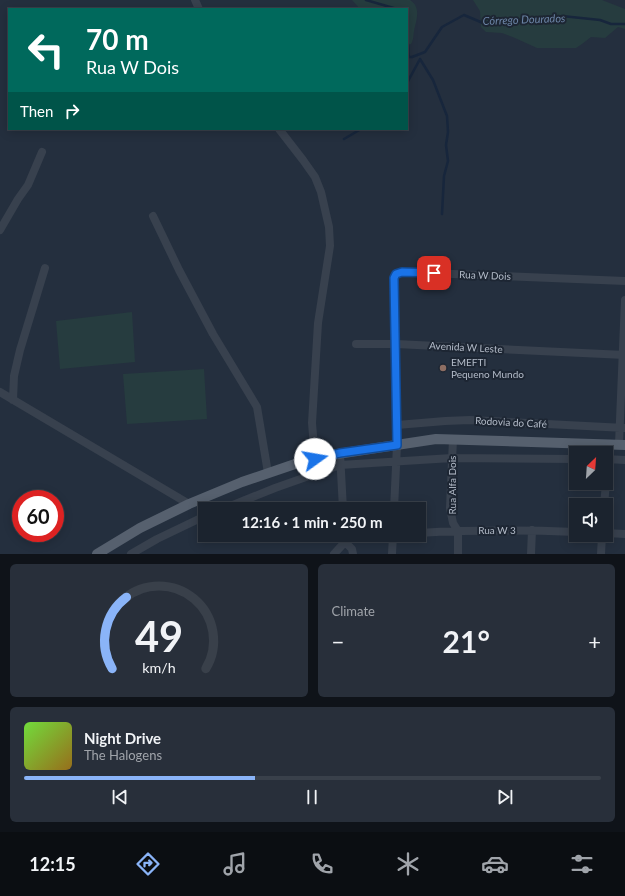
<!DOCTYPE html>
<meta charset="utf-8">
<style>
:root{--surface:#1b232e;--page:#282f3a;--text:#f1f3f6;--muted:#a0a4aa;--line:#39404a;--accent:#8ab4f8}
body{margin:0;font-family:Lato,sans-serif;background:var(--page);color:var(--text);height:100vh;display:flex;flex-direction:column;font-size:15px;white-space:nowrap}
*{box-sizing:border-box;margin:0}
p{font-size:13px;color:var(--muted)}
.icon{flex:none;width:22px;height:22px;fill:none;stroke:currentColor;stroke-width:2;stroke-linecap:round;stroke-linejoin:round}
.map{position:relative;height:554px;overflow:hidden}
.panel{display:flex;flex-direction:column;gap:10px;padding:10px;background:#0f1319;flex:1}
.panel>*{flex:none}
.top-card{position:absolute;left:8px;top:8px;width:400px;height:122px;border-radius:0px;box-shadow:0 2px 10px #0003,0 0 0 1px var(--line);background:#00695c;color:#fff;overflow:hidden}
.needle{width:26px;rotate:25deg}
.buttons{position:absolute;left:569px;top:446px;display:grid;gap:8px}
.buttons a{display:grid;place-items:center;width:44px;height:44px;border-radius:0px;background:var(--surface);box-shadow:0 2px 10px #0003,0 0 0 1px var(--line);font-size:20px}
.speed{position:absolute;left:12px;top:490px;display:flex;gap:8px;font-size:20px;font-weight:700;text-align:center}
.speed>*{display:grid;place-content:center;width:52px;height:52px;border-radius:50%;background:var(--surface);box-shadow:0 2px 10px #0003,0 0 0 1px var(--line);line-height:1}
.speed .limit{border:6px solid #d22;background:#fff;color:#111}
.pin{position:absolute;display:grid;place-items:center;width:34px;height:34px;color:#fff;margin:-17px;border-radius:8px;box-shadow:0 2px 6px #0006}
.me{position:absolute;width:44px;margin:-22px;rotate:77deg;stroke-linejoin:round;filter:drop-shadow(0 0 3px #0008)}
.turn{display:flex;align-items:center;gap:14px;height:84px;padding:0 12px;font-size:18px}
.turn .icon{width:52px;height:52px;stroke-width:2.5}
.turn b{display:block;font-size:28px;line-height:34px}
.then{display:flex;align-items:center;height:38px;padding:0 12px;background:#0003;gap:8px;font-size:15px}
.big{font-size:30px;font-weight:700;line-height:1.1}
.panel .tile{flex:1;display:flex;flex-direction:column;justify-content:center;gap:6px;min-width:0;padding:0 14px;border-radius:6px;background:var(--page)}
.panel .dial{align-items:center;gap:0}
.dial svg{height:104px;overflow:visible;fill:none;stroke:var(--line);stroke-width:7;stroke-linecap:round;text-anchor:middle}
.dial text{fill:var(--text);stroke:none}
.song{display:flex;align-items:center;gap:12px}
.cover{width:48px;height:48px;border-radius:6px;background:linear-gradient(135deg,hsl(100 70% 55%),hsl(40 70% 35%))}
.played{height:4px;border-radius:2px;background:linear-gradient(90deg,var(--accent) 40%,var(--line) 40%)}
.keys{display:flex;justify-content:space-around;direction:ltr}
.heat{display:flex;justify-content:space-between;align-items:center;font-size:22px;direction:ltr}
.panel .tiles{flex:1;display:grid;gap:10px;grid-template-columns:1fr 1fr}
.tile:last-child{grid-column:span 2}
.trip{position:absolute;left:198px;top:502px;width:228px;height:40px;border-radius:0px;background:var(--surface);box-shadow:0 2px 10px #0003,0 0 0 1px var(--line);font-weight:700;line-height:40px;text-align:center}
.dock{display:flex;height:64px;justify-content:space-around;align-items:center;background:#0b0e12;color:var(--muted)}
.dock .icon{width:28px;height:28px}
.dock .active{color:var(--accent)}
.dock b{font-size:18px;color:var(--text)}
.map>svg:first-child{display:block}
.green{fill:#263c3f}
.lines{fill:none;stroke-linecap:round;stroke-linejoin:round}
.stream{stroke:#17263c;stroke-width:2.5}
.minor{stroke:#38414e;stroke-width:8}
.major{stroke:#56606e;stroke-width:10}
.route-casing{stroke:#114b97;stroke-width:10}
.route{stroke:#1a73e8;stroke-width:7}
.education-dot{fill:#8d6e63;stroke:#1d2633;stroke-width:1.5}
.labels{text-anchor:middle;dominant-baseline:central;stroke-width:4;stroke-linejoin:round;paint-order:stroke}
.street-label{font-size:10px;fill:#b4bcc9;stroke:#1d2633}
.poi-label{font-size:10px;fill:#b4bcc9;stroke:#1d2633;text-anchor:start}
.water-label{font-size:11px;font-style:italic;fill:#6d86a8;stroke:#1d2633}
</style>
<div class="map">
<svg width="625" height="554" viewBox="0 0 625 554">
<rect width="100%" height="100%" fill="#242f3e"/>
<path class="green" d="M 352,0 L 410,0 C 422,8 416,20 414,31 C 413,36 414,39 411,44 L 407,45 L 407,9 L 360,9 Z
M 473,0 L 602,0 L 625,9 L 625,29 L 618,27 L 605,38 L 591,37 L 582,44 L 576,48 L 537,48 L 515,38 L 502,33 L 486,32 L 481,27 L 480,11 Z
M 132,312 L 135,362 L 60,369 L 56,321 Z
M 204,369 L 207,419 L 127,424 L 123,374 Z"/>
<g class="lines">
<path class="stream" d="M 366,0 L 397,9
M 407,42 C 410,47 407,51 409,57 L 412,57 L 425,52 L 442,27 L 462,16 L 464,15 L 483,23 L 541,18 L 554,18 L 562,16 L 600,20 L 611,24 L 625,24
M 420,59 L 433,80 L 447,116 L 448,132 L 446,145 L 448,161 L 444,176 L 442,214
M 407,83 L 420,59
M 344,139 L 361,129"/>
<path class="minor" d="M 195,0 L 199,9
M 279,129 L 303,160 L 315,177 L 321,192 L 329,227 L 330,246 L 318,323 L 312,423 L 315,459
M 153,216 L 179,270 L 213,334 L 257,407 L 268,473
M 0,230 L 18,199 L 28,185 L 42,152
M 356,344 L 396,344 L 625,355
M 0,392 L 189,504
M 13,400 L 14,376 L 20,350 L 45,268
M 397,425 L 445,421 L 470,420 L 625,428
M 453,439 L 450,508 L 453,523 L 458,531 L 458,554
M 619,444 L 625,300
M 340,453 L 343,509
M 606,459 L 625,460
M 606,479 L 608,445
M 604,505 L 606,483
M 223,509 L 275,488 L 340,465 L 452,458 L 576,459
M 394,509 L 397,445 L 394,278 L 396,274 L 402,272 L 625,281
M 419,533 C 471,530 524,530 576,532
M 606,533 L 625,534
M 345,542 L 352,549 L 353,554
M 131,554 L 157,539 L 205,516
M 334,554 L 345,542 L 345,535
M 392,554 L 393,535
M 531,554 L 532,530
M 601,554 L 602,535"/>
<path class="major" d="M 97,554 L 140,528 L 189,504 L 242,482 L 295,464 L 324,456 L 436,439 L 625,445"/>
</g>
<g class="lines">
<defs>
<path id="route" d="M 315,459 L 340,453 L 397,445 L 394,278 L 396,274 L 402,272 L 434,273"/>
</defs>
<use href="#route" class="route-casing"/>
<use href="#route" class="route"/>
</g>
<circle class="education-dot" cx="443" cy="368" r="4"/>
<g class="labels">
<g class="street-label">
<text transform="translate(485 275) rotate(2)">Rua W Dois</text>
<text transform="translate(466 347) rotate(3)">Avenida W Leste</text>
<text transform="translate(511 422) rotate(3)">Rodovia do Café</text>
<text transform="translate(452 485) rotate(-90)">Rua Alfa Dois</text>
<text x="497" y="530">Rua W 3</text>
</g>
<g class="poi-label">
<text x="451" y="362">EMEFTI<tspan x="451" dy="12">Pequeno Mundo</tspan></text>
</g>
<g class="water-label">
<text transform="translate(524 19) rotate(-2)">Córrego Dourados</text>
</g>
</g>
</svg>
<div class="buttons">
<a><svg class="needle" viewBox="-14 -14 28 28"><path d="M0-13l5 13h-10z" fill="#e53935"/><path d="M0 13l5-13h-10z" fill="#a0a4aa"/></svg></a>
<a><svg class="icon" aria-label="sound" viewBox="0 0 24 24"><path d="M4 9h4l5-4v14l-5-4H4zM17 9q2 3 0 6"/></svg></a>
</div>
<div class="speed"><div class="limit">60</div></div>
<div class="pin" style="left:434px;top:273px;background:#d93025"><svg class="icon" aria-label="arrive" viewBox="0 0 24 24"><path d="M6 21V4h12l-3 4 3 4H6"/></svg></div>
<svg class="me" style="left:315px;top:459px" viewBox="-20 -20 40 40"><circle r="19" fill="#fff"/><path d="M0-13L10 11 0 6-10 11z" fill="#1a73e8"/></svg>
<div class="trip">12:16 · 1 min · 250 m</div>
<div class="top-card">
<div class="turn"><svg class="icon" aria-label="left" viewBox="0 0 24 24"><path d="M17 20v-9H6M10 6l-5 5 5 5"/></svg><div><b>70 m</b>Rua W Dois</div></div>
<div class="then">Then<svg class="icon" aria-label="right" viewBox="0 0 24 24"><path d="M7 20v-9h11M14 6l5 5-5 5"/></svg></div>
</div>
</div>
<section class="panel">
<div class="tiles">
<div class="tile dial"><svg viewBox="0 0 100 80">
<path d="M14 69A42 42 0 1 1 86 69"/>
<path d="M14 69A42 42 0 0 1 25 14" stroke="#8ab4f8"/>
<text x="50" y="56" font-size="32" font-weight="700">49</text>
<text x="50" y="72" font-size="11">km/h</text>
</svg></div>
<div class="tile"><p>Climate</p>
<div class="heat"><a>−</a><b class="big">21°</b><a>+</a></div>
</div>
<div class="tile">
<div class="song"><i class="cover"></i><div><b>Night Drive</b><p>The Halogens</p></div></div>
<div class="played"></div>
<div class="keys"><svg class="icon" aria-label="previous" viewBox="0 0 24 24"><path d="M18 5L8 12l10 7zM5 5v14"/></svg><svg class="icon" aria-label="pause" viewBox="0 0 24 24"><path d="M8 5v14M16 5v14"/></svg><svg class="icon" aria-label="next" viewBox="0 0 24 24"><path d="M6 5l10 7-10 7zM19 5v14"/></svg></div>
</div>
</div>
</section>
<nav class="dock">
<b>12:15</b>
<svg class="icon active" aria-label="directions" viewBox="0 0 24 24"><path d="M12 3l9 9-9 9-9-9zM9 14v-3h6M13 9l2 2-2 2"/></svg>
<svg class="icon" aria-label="music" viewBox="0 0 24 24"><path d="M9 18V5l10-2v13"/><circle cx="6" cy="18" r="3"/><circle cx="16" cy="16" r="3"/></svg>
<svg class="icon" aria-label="phone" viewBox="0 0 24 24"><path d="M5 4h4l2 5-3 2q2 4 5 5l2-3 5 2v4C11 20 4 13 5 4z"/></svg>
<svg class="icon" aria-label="climate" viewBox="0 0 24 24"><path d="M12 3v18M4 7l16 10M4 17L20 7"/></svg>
<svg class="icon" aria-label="car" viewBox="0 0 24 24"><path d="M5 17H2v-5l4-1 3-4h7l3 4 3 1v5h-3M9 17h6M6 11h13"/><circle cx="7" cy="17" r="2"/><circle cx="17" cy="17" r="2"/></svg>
<svg class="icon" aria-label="filters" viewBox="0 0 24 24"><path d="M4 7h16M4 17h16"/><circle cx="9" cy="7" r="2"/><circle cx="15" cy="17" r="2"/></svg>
</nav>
